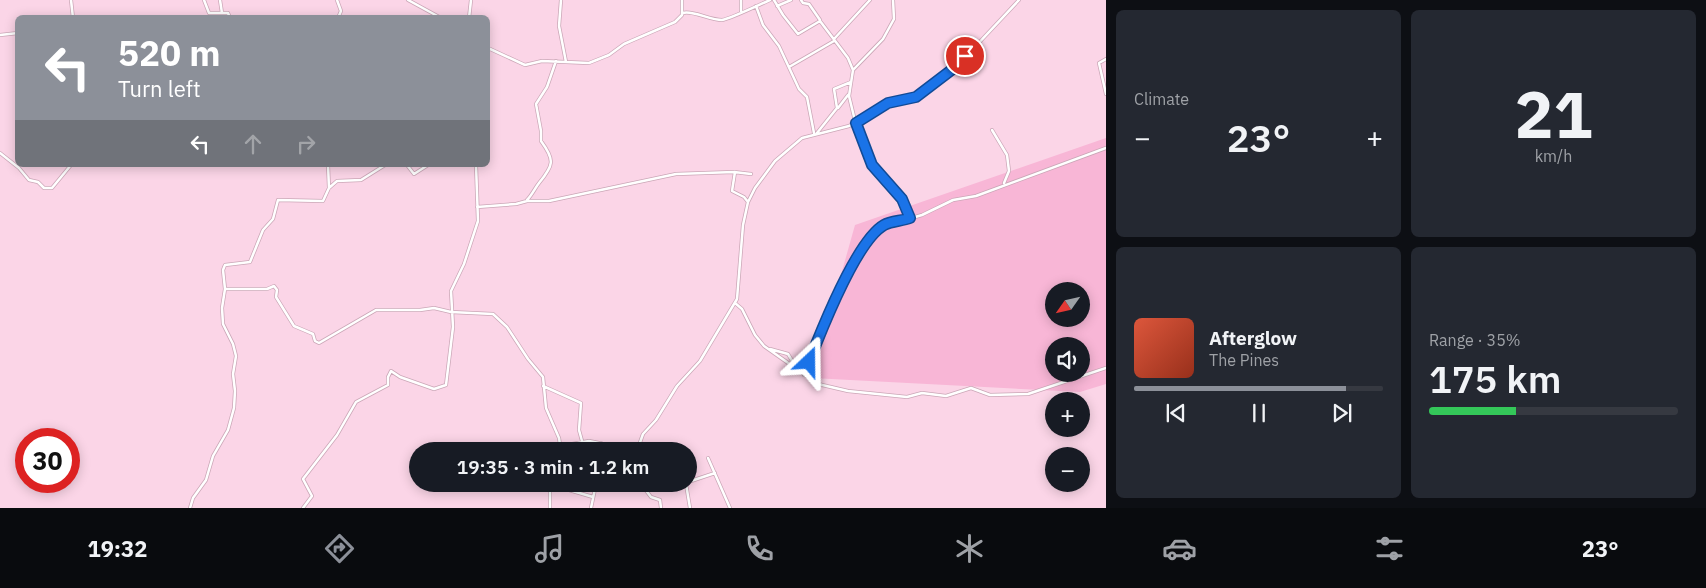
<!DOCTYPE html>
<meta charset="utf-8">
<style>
:root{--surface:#171b24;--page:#242831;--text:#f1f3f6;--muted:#9ea1a6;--line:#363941;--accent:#8c9099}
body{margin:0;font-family:"IBM Plex Sans",sans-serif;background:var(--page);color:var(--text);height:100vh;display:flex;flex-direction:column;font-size:19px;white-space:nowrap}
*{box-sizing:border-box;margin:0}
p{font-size:16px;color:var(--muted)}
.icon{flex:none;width:28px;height:28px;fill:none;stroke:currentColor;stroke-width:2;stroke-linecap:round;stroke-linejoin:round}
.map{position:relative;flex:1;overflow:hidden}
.side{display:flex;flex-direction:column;gap:10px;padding:10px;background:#0d0f14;width:600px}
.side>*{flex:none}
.guide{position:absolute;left:15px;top:15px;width:475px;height:152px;border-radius:8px;box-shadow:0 2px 12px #0003;background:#8c9099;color:#fff;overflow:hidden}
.needle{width:32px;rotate:236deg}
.controls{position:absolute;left:1045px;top:282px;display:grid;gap:10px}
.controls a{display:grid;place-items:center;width:45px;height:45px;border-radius:50%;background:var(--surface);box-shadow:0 2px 12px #0003;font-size:25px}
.speed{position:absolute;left:15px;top:428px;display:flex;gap:10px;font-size:25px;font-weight:700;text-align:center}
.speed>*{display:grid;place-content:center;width:65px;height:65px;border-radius:50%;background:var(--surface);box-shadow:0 2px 12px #0003;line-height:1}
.speed .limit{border:8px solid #d22;background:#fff;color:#111}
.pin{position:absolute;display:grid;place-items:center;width:42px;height:42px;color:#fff;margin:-21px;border:2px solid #fff;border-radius:50%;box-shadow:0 1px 5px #0007}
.me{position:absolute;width:55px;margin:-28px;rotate:23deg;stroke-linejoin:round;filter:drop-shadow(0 0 4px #0008)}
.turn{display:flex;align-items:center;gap:18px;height:105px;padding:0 20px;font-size:22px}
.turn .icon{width:65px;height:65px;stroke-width:2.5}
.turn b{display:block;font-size:35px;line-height:42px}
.lanes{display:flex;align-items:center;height:48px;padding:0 20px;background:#0003;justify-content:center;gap:25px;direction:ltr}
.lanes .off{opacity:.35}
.big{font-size:38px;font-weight:600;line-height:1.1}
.side .card{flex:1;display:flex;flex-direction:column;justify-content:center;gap:8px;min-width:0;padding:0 18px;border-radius:8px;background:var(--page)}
.side .dial{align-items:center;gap:0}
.dial b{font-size:65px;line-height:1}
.song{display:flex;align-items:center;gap:15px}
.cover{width:60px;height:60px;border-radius:8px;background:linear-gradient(135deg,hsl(10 70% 55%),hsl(10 70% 35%))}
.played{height:5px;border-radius:2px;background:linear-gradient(90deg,var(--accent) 85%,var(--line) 85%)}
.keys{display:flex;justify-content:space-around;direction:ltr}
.heat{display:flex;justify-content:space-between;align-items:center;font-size:28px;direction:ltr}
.charge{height:8px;border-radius:4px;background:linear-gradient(90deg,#34c759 35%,var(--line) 0)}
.side .tiles{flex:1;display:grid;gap:10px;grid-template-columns:repeat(2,1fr)}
.trip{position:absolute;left:409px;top:442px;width:288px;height:50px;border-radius:25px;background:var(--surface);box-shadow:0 2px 12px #0003;font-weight:600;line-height:50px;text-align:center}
.menu{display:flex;height:80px;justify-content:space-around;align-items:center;background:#090b0e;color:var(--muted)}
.menu .icon{width:35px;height:35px}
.menu .on{color:var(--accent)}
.menu b{font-size:22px;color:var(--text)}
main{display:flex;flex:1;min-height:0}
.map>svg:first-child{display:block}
.green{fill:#f8b6d6;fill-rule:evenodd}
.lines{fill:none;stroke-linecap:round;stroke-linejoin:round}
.minor-casing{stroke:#cba7b7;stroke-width:4}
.minor{stroke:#fff;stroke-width:2.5}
.route-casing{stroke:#114b97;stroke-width:12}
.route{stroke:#1a73e8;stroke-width:9}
</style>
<main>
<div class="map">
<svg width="1106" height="508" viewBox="0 0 1106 508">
<rect width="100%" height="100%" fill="#fbd5e7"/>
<path class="green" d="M 1106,138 L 1106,384 L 1080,392 L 812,378 L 855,225 ZM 1054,291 L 1081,291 L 1081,319 L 1054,319 ZM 1054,346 L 1081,346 L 1081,374 L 1054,374 Z"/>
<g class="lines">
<defs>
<path id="minor" d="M 71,0 L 73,18
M 204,0 L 209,13 L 228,13 L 230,18
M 220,0 L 222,13
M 337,0 L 341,11 L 338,18
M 408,0 L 441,18
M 561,0 L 559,26 L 566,62
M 741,0 L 741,11
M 774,0 L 783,15 L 798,34 L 820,21 L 848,58 L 853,70
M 801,0 L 803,3 L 809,4 L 820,20
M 893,0 L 894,19 L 883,39 L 853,70 L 849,96 L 856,125 L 872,165 L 902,199 L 908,209 L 910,218
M 756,6 L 763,25 L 779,46 L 799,89 L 807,97 L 814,133
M 777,6 L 791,0
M 683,13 C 692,10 710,20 722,20 C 730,19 761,4 770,0
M 469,18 L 471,0
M 0,35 L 18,33
M 834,39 L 870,0
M 488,48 L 525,65 L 542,61 L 589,63 L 609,55 L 624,44 L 675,22 L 682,15 L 682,0
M 1106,59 L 1099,63 L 1106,94
M 789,67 L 834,41
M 838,108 L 848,95
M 992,130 L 1007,155 L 1009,171 L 1004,183
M 817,133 L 837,108 L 834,89 L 851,82
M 0,153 L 19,168 L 29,180 L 38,182 L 44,188 L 52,188 L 71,165
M 328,165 L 329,188
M 407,165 L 414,174 L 428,165
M 735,172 L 732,191 L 744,197 L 748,202
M 527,200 C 532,195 535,188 539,183 C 554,165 555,160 541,141 L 541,131 L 536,104 L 547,87 L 556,61
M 477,207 L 516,204 L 527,201 L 549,201 L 676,174 L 734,172 L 751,174
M 225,289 L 267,289 L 274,286 L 277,290 L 276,297 L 294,326 L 313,334 L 315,341 L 319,343 L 376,310 L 420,310 L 434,308 L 451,312 L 493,314 L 507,327 L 528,359 L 543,377 L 546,408 L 559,438 L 561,451
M 735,303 L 742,309 L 755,335 L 764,346 L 818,384 L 848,391 L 907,397 L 922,393 L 946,396 L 971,388 L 990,395 L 1028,394 L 1106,368
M 770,349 L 788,354 L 797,369
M 804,375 L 852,266 L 867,242 L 884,226 L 922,215 L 953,200 L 976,196 L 1106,148
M 543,386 L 581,403 L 579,430 L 582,441
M 561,446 L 589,441 L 624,448 L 637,447
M 600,451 L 601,443
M 637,451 L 643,434 L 656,420 L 677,386 L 700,361 L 737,299 L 743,225 L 748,202 L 755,188 L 775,161 L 802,138 L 849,126 L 888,103 L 916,97 L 958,65 L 1019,0
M 708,458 L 730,508
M 688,482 L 715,473
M 641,484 L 651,497 L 660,500 L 661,508
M 686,484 L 690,508
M 552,485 L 593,497
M 643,486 L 683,484
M 190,508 L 193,498 L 206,480 L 213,456 L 228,430 L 234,408 L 235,391 L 233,374 L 236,356 L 233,344 L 223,324 L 222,308 L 225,289 L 223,270 L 225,265 L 250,262 L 263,230 L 273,219 L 278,200 L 323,201 L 329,188 L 337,181 L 361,180 L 385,165
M 303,508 L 312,496 L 303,479 L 337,435 L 356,402 L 388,385 L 388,377 L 391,371 L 400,377 L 434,389 L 446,385 L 453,327 L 451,291 L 464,264 L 478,221 L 476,165
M 550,508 L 550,492 L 552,485
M 591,508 L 596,484"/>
</defs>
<use href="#minor" class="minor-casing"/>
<use href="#minor" class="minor"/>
</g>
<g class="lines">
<defs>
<path id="route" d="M 809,362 C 821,331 856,241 884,225 C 891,221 902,221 910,218 L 902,199 L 872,165 L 856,123 L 888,103 L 916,97 L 958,65 L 965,56"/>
</defs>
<use href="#route" class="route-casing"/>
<use href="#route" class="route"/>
</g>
</svg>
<div class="controls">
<a><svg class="needle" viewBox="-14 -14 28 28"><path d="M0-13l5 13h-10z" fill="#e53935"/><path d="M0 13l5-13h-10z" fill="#9ea1a6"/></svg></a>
<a><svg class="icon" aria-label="sound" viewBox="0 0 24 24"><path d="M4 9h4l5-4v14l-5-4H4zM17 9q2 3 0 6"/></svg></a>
<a>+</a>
<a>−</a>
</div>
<div class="speed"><div class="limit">30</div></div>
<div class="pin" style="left:965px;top:56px;background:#d93025"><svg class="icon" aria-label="arrive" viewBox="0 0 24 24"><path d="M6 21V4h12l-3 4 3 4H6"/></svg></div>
<svg class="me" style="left:809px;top:362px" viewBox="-20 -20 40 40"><path d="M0-17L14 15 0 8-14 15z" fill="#1a73e8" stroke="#fff" stroke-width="4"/></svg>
<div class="trip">19:35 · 3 min · 1.2 km</div>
<div class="guide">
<div class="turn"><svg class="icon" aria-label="left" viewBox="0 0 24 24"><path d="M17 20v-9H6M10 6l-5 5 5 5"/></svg><div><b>520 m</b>Turn left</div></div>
<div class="lanes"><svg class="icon" aria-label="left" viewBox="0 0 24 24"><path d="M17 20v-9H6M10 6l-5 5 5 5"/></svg><svg class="icon off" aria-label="ahead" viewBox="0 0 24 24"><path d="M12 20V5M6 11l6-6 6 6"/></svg><svg class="icon off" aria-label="right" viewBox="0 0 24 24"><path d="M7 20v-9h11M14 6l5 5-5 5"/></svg></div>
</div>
</div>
<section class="side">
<div class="tiles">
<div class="card"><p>Climate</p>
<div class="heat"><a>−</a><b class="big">23°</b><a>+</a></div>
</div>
<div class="card dial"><b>21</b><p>km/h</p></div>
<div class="card">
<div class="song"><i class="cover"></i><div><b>Afterglow</b><p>The Pines</p></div></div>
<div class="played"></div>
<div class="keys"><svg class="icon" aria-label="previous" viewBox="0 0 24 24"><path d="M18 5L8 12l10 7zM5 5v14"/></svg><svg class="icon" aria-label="pause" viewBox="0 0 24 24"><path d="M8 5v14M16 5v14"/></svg><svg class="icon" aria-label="next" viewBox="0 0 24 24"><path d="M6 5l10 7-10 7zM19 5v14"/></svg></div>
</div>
<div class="card"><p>Range · 35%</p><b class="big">175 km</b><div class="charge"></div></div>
</div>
</section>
</main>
<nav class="menu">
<b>19:32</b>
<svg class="icon on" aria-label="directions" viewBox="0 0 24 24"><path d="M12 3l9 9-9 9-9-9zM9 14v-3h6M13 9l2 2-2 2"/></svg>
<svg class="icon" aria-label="music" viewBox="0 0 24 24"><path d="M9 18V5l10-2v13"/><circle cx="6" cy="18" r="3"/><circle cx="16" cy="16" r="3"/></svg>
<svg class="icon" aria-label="phone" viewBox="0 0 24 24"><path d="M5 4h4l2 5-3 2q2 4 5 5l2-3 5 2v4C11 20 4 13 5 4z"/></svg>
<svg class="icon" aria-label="climate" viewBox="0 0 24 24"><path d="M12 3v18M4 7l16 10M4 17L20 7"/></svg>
<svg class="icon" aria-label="car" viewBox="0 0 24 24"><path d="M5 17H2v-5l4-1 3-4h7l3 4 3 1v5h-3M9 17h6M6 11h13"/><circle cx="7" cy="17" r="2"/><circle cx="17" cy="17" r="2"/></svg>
<svg class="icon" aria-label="filters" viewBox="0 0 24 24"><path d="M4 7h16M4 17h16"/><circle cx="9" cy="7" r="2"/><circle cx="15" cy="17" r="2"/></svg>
<b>23°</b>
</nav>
